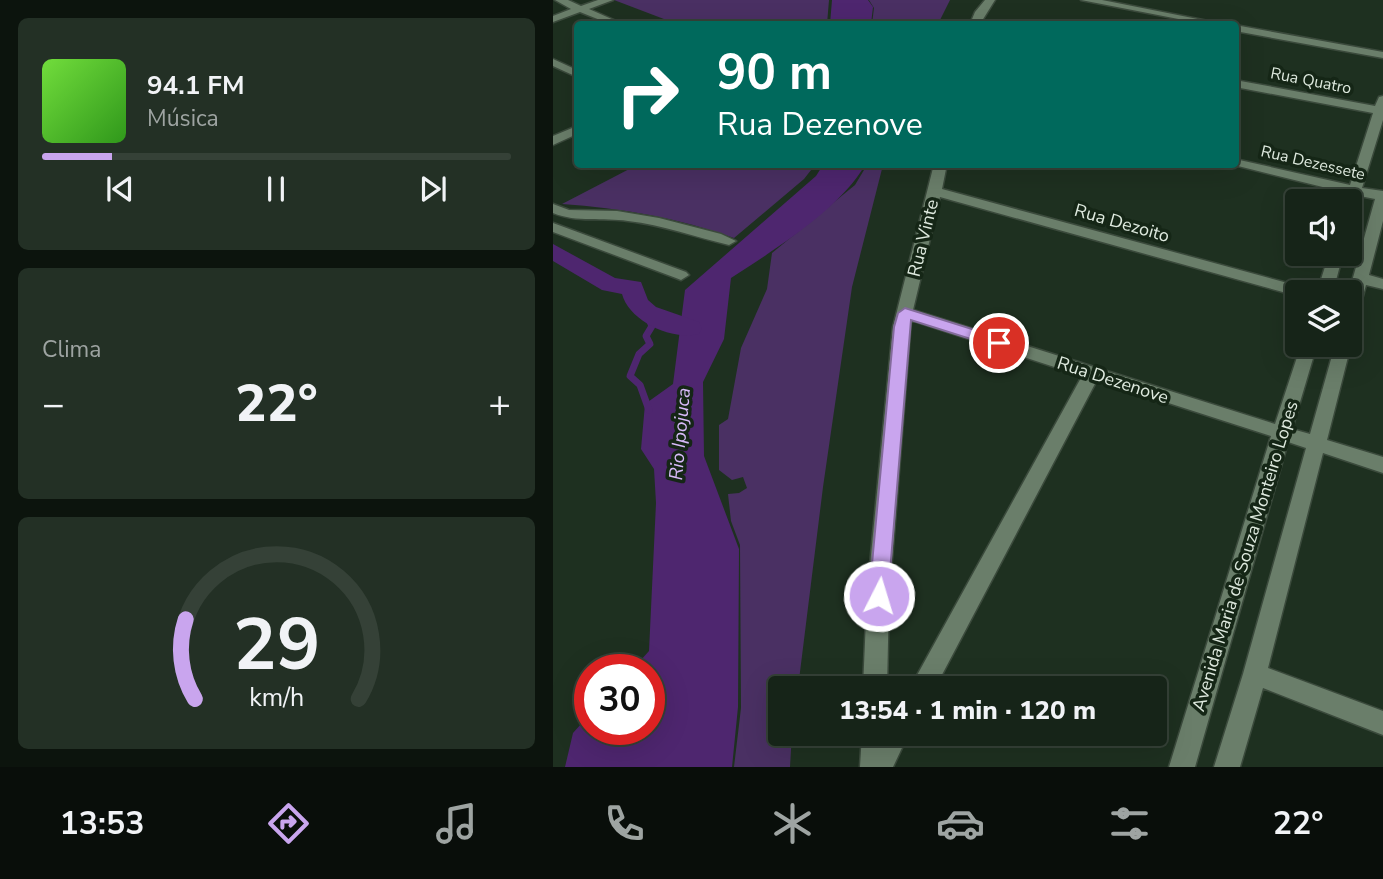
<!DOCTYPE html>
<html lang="pt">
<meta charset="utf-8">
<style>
:root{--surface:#162418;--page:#233025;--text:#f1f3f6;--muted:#9ea4a2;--line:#354137;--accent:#c9a5ee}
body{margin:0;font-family:"Nunito Sans",sans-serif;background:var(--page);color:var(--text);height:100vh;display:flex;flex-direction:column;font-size:26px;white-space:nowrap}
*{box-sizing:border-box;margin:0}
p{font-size:23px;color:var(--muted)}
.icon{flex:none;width:38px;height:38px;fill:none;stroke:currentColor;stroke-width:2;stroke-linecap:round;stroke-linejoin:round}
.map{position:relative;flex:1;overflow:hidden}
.panel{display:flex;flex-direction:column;gap:18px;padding:18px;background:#0c140d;width:553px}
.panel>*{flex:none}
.banner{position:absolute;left:21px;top:21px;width:665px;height:147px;border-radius:7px;box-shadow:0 7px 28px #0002,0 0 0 2px var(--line);background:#00695c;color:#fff;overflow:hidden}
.tools{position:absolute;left:732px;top:189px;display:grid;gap:14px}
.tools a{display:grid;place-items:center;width:77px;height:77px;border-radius:7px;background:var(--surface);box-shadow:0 7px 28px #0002,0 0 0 2px var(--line);font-size:35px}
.speed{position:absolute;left:21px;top:654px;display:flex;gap:14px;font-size:35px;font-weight:700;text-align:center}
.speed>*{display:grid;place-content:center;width:91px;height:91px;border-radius:50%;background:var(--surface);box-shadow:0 7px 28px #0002,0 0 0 2px var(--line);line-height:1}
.speed .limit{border:10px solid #d22;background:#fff;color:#111}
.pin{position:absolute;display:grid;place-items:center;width:60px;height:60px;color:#fff;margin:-30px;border:4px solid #fff;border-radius:50%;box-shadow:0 2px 7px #0007}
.me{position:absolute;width:77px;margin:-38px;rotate:5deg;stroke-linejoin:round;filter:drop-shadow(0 0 5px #0008)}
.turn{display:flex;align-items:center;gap:24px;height:147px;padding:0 28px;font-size:32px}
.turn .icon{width:91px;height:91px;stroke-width:2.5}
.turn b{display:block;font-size:49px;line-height:60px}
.big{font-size:52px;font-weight:800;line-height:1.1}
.panel .tile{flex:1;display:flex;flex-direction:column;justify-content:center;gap:10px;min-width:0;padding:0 24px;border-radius:10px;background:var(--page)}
.panel .dial{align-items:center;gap:0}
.dial svg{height:182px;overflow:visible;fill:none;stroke:var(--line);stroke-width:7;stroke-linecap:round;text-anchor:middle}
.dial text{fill:var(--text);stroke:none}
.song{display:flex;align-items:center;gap:21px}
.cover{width:84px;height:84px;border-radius:10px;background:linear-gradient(135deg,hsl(100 70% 55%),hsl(110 70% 35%))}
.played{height:7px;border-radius:4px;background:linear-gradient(90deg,var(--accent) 15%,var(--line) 15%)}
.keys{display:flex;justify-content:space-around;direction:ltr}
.heat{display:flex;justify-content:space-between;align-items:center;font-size:38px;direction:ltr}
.trip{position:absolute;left:215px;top:676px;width:399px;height:70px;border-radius:7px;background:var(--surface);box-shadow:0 7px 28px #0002,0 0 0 2px var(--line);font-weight:800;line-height:70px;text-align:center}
.dock{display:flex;height:112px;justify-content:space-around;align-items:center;background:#090e0a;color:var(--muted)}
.dock .icon{width:49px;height:49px}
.dock .active{color:var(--accent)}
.dock b{font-size:32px;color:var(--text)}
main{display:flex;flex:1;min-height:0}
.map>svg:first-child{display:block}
.green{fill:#4a3063}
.water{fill:#4e266f}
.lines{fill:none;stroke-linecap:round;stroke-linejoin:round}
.stream{stroke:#4e266f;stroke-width:7}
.canal{fill:#4e266f;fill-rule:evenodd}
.minor-casing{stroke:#3b4a3c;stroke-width:3}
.minor{fill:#6a7e6a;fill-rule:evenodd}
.route{fill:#c9a5ee;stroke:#836b9b;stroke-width:2}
.labels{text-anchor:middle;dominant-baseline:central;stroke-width:7;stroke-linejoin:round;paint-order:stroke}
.far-street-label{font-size:16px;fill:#dee9de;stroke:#152616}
.street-label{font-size:18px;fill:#dee9de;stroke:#152616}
.water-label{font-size:19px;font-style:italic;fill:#d8baf9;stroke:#152616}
</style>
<main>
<section class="panel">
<div class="tile">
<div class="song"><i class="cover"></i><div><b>94.1 FM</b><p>Música</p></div></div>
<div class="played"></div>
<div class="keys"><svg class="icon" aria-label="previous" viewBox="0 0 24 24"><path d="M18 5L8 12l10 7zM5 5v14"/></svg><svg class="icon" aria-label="pause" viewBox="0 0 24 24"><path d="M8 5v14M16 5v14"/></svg><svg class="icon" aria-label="next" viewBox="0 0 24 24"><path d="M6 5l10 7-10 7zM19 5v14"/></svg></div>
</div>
<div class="tile"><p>Clima</p>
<div class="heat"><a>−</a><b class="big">22°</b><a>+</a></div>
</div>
<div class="tile dial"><svg viewBox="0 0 100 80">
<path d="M14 69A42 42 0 1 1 86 69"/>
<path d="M14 69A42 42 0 0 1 10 34" stroke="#c9a5ee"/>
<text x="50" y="56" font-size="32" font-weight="700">29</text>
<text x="50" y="72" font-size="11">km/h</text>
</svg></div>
</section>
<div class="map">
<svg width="830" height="767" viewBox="0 0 830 767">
<rect width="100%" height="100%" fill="#1e3020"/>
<path class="green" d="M 61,0 L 276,0 L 274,24 L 124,24 Z
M 316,0 L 397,0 L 385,24 L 319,24 L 321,8 Z
M 84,165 L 84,164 L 262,165 L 251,179 L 181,238 C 126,218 68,208 9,204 Z
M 314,165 L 330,165 L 299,287 L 270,487 L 245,688 L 228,688 L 228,733 L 239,733 L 237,767 L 181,767 L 188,708 L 187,545 L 178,521 L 175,494 L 186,493 L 194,488 L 190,477 L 179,480 L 166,470 L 166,425 L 175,419 L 188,348 L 214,289 L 219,253 L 302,185 Z"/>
<path class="water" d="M 279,0 L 315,0 L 320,7 L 318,24 L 277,24 Z
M 270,165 L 312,165 C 287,209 221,250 178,278 L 171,339 L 150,382 L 151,456 L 186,549 L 185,707 L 179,767 L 12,767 L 20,733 L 37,714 L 37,730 L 96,730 L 96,670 L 79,670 L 96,651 L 103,503 L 101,469 L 88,449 L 92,404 L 120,384 L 132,290 L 263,176 Z"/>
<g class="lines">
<path class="stream" d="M 93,312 L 99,326 L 93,336 L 97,344 L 86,354 L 77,376 L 87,385 L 96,410"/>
<path class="canal" d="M 0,244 L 62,278 L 88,282 L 95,300 L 103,307 L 146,322 L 149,328 L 146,334 C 119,341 76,321 69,294 L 49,290 L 0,261 Z"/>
<defs>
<path id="minor" d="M 2,0 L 15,0 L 28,6 L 45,0 L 60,0 L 36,9 L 70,24 L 57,24 L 27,12 L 0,22 L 0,16 L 18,9 Z
M 432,0 L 442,0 L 427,24 L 417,24 L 422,12 Z
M 528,0 L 549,0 L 670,24 L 651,24 Z
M 682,25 L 830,52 L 830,58 L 682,31 Z
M 0,59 L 24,70 L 24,77 L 0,66 Z
M 682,80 L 822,106 L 826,97 L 830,96 L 830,120 L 809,188 L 830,191 L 830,221 L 816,275 L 830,279 L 830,289 L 813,285 L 802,324 L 796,325 L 796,292 L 822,199 L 807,196 L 803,210 L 796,214 L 796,201 L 792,201 L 794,193 L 677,164 L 682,164 L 682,159 L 797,185 L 820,113 L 682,87 Z
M 24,126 L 24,134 L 0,145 L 0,136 Z
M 381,164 L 394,164 L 389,189 L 753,288 L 755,292 L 744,292 L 744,296 L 387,197 L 360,310 L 722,424 L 748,345 L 764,345 L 739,429 L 757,434 L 782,345 L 796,345 L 796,341 L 798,345 L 774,440 L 830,457 L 830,473 L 770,453 L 715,668 L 830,711 L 830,735 L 710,688 L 687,767 L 661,767 L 690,674 L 753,448 L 735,442 L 642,767 L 616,767 L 718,436 L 544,380 L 382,688 L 357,688 L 529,376 L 358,320 L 336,596 L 334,688 L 310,688 L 314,596 L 340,327 Z
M 0,204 L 16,210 L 64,211 L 106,218 L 168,234 L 183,241 L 176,245 C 142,237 110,225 75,221 C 50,217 24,223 0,213 Z
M 0,223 L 133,272 L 136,275 L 128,280 L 123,278 L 0,232 Z
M 776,254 L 790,254 L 780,292 L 764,292 Z
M 309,733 L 356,733 L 340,767 L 307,767 Z"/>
</defs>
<use href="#minor" class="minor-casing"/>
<use href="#minor" class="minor"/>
</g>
<path class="route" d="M 352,308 L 451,339 L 453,343 L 446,348 L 358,320 L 335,596 L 333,602 L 326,605 L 318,602 L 316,596 L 341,327 L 345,313 Z"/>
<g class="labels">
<g class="far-street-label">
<text transform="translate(758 81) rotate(11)">Rua Quatro</text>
<text transform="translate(760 163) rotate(13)">Rua Dezessete</text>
</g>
<g class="street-label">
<text transform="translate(569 223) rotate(16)">Rua Dezoito</text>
<text transform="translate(370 238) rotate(-76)">Rua Vinte</text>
<text transform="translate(560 380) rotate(18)">Rua Dezenove</text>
<text transform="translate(692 556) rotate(-73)">Avenida Maria de Souza Monteiro Lopes</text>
</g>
<g class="water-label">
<text transform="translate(127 434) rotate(-85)">Rio Ipojuca</text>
</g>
</g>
</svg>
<div class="tools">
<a><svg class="icon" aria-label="sound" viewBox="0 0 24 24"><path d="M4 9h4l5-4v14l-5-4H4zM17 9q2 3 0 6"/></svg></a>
<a><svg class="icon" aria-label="layers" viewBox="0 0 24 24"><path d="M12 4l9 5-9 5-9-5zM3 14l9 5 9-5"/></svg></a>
</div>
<div class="speed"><div class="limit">30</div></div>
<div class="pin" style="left:446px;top:343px;background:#d93025"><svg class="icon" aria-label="arrive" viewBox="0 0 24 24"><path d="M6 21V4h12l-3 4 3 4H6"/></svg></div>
<svg class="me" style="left:326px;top:596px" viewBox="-20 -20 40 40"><circle r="17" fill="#c9a5ee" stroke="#fff" stroke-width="3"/><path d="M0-11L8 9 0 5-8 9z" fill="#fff"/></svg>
<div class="trip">13:54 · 1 min · 120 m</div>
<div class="banner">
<div class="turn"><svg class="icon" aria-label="right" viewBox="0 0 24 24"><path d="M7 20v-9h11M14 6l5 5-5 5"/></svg><div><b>90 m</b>Rua Dezenove</div></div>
</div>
</div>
</main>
<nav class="dock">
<b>13:53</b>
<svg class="icon active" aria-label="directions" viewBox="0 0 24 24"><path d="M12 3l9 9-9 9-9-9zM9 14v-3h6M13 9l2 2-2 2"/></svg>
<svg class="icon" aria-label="music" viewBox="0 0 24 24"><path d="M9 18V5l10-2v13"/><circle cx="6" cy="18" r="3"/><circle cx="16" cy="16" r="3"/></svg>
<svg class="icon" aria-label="phone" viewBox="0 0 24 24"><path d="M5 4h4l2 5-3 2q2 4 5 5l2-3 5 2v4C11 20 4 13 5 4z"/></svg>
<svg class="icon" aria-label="climate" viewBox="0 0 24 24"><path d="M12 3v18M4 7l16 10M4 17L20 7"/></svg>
<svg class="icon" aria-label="car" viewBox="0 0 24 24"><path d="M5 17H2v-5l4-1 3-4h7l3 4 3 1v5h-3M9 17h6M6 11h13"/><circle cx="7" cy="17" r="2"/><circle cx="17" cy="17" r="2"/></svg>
<svg class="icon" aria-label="filters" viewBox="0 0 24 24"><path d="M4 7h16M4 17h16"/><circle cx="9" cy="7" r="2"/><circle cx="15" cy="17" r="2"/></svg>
<b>22°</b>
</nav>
